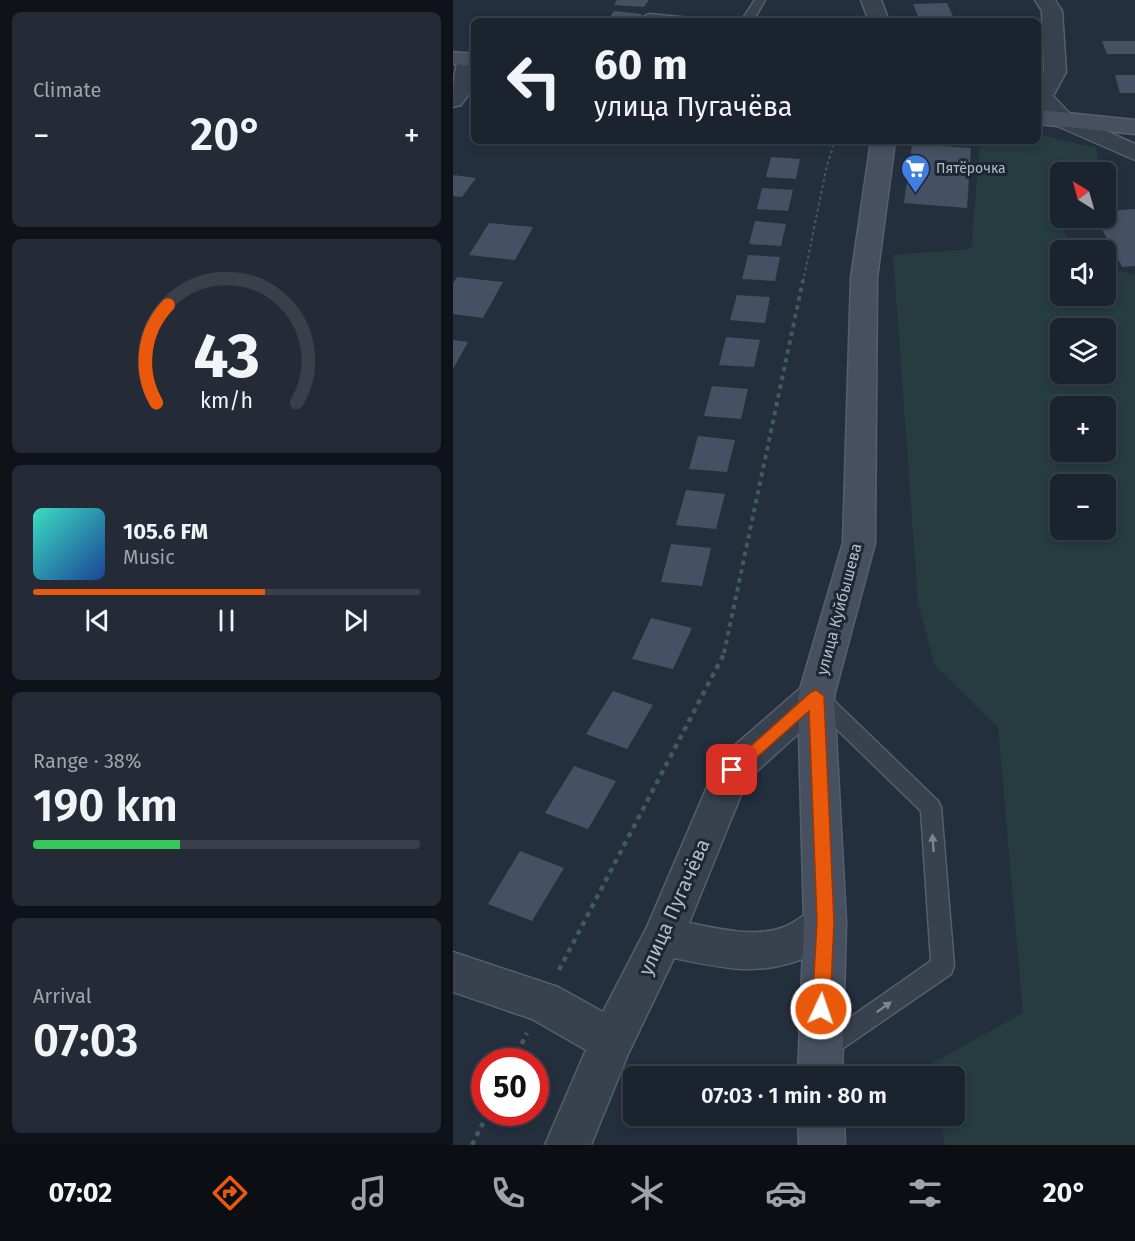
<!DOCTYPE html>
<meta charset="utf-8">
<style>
:root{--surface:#1b232e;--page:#242b36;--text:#f1f3f6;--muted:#a0a4aa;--line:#39404a;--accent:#ea580c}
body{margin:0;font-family:"Fira Sans",sans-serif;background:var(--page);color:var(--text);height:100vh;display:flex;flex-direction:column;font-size:22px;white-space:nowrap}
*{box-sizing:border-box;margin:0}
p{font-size:20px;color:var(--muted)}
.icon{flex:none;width:33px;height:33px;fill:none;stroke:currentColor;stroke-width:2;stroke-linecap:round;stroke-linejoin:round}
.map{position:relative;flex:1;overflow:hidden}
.details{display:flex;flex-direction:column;gap:12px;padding:12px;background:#0f1319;width:453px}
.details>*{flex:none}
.hud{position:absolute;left:18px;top:18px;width:570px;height:126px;border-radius:9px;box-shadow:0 3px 9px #0003,0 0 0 2px var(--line);background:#1b232e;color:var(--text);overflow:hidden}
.needle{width:39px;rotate:323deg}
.tools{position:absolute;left:597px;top:162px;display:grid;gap:12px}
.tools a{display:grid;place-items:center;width:66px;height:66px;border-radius:9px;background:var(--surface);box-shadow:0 3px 9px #0003,0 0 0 2px var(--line);font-size:30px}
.speed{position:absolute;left:18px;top:1048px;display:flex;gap:12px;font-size:30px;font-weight:700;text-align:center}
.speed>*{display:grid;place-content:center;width:78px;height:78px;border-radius:50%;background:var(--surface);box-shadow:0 3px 9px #0003,0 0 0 2px var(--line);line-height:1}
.speed .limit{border:9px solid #d22;background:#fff;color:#111}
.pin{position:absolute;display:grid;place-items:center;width:51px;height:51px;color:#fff;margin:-26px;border-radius:12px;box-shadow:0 3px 9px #0006}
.me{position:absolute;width:66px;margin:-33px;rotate:3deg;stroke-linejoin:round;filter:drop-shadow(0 0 4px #0008)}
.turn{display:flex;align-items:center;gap:21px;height:126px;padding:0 24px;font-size:27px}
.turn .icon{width:78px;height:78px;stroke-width:2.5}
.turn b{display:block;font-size:42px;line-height:51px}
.big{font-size:45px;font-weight:600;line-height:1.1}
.details .card{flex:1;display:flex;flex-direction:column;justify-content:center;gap:9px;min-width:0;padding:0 21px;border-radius:9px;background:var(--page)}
.details .dial{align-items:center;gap:0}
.dial svg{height:156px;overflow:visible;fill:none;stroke:var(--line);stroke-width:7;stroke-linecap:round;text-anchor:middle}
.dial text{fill:var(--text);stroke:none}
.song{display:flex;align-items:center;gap:18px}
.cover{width:72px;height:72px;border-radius:9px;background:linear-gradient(135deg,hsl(170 70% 55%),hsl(220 70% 35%))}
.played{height:6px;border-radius:3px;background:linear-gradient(90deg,var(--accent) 60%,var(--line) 60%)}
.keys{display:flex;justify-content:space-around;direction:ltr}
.heat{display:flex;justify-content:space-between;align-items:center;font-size:33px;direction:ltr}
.charge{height:9px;border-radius:4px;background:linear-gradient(90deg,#34c759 38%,var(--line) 0)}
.trip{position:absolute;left:170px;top:1066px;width:342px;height:60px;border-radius:9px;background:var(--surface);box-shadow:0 3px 9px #0003,0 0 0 2px var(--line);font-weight:600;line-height:60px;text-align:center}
.tabs{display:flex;height:96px;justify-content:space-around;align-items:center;background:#0b0e12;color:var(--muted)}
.tabs .icon{width:42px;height:42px}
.tabs .active{color:var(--accent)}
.tabs b{font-size:27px;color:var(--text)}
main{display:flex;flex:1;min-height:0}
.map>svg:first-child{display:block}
.green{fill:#263c3f;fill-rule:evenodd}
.building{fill:#455162}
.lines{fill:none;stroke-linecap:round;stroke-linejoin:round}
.lane-casing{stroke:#565f6c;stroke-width:3}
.street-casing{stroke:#565f6c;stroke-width:3}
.secondary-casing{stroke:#565f6c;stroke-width:3}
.path-far2{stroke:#44595c;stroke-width:2;stroke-dasharray:3 3;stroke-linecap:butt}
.path-far1{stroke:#44595c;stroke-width:4;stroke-dasharray:4.5 4.5;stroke-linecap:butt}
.path{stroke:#44595c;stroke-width:4.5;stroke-dasharray:5 5;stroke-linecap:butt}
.lane{fill:#38414e;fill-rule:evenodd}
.street{fill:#38414e;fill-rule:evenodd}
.secondary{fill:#465061;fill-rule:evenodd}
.oneway{fill:#7c8592}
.route{fill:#ea580c;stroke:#983908;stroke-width:1.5}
.labels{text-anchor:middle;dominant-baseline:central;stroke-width:6;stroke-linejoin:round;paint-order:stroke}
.far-poi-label{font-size:14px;fill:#b4bcc9;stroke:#1d2633;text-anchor:start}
.street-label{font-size:16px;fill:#b4bcc9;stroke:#1d2633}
.near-street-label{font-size:20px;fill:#b4bcc9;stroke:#1d2633}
</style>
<main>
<section class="details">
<div class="card"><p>Climate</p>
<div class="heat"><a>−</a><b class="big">20°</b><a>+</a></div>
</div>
<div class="card dial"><svg viewBox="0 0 100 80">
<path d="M14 69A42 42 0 1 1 86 69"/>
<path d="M14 69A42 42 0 0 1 20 19" stroke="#ea580c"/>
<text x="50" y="56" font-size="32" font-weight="700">43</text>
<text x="50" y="72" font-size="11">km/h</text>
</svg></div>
<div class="card">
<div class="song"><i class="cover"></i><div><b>105.6 FM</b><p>Music</p></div></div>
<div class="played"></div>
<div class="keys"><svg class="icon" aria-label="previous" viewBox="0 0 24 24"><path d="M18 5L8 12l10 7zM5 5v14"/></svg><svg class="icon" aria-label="pause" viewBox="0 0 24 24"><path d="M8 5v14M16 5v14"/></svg><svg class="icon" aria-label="next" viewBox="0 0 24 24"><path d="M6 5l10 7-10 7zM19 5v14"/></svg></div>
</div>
<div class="card"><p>Range · 38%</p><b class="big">190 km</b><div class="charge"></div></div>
<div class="card"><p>Arrival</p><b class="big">07:03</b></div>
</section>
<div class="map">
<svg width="682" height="1145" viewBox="0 0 682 1145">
<rect width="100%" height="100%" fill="#242f3e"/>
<path class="green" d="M 585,134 L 643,148 L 647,171 L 608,172 L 607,180 L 602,181 L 613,238 L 633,250 L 608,250 L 608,296 L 652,296 L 653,263 L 667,271 L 682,275 L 682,1145 L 492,1145 L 488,1116 L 501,1116 L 501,1077 L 483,1077 L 481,1062 L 570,1013 L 545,727 L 482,666 L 465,603 L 440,255 L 518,249 L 527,144 L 525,141 L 585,141 ZM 608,328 L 652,328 L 652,374 L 608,374 ZM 608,406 L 652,406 L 652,452 L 608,452 ZM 608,484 L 652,484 L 652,530 L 608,530 Z"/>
<path class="building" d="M 164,0 L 196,0 L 191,7 L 161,5 Z
M 494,3 L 502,21 L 467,21 L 460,4 Z
M 161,11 L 189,14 L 185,21 L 154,21 Z
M 649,41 L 682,41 L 682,54 L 654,54 Z
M 662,75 L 682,75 L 682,93 L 667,93 Z
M 459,144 L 518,148 L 514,208 L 451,203 Z
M 318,157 L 347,159 L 343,179 L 313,177 Z
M 0,175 L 23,178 L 9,197 L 0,196 Z
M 309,188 L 340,190 L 335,211 L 304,209 Z
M 682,209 L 682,266 L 669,267 L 643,218 L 652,218 L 652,211 Z
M 302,221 L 333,224 L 328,246 L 296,244 Z
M 36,223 L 80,227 L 62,260 L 16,255 Z
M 295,255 L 327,257 L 322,281 L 289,279 Z
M 4,277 L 50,282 L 30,318 L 0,314 L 0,283 Z
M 284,295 L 317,297 L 312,323 L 277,320 Z
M 273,337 L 307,340 L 301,367 L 266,365 Z
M 0,340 L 15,342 L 0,369 Z
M 259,386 L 295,389 L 288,419 L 251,416 Z
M 245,436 L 282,440 L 274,472 L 236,469 Z
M 233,490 L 272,494 L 263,529 L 223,525 Z
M 218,544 L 258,548 L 249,586 L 208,582 Z
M 198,618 L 239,628 L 220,669 L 179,659 Z
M 160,691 L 200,705 L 174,749 L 133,734 Z
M 121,766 L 163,781 L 135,829 L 92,813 Z
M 67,851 L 111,868 L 79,921 L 35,904 Z"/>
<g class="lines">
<defs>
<path id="lane" d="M 302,0 L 312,0 L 300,21 L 288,21 Z
M 196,14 L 237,18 L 243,21 L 192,19 L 190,17 Z
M 366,691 L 373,693 L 485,801 L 488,807 L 501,966 L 498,974 L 370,1062 L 362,1058 L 358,1050 L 362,1042 L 478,961 L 468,811 L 359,705 L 356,699 L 359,693 Z"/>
<path id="street" d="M 408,0 L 428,0 L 436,21 L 416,21 Z
M 582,0 L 602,0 L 609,11 L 613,72 L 600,96 L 618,115 L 682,144 L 682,160 L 602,125 L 585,107 L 585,83 L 591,72 L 589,11 Z
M 16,53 L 21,54 L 20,88 L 8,105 L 0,107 C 0,90 0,69 8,54 Z
M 363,682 L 376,686 L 381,696 L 376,706 L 294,780 L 236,923 C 265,929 303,938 331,927 C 346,921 357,909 372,903 L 387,909 L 393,922 C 385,940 370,950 352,958 C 304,977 270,968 221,958 L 175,1054 L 138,1145 L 92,1145 L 133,1050 L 79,1019 L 0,992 L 0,952 L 105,987 L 150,1012 L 194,927 L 266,759 L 350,686 Z"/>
<path id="secondary" d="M 0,52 L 21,54 L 21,66 L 0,64 Z
M 585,110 L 682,120 L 682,134 L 585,124 Z
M 418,141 L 442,141 L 424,278 L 422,543 L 381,696 L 393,922 L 389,1077 L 345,1077 L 351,922 L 345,696 L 390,543 L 398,278 Z
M 345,1116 L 391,1116 L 392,1145 L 346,1145 Z"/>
</defs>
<use href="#lane" class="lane-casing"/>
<use href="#street" class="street-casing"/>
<use href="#secondary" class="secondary-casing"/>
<path class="path-far2" d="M 350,282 L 374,165 L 382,141"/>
<path class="path-far1" d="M 271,653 L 350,280"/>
<path class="path" d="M 106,970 L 272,652
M 60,1062 L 74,1033
M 19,1145 L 35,1113"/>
<use href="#lane" class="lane"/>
<use href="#street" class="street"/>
<use href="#secondary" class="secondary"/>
</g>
<defs><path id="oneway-solid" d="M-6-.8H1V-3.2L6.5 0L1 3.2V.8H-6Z" transform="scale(1.5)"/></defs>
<g class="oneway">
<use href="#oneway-solid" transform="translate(480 843) rotate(-94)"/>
<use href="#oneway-solid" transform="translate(431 1007) rotate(-35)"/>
</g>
<path class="route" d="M 363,690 L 371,696 L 381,922 L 377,1009 L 374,1015 L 368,1018 L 362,1015 L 359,1009 L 364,922 L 356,711 L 284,775 L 274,775 L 271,770 L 358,692 Z"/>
<defs>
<symbol id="supermarket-pin" viewBox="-11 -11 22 30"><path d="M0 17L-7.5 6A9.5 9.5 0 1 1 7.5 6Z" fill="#3f7fe0" stroke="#1d2633"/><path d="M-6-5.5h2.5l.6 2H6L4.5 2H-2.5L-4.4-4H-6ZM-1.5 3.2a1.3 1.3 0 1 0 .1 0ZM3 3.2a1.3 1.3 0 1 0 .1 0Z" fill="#fff"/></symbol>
</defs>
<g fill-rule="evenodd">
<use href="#supermarket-pin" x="446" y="152" width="33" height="45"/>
</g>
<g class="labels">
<g class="far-poi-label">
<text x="483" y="168">Пятёрочка</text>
</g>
<g class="street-label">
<text transform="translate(386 609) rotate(-75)">улица Куйбышева</text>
</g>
<g class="near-street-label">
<text transform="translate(221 907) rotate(-66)">улица Пугачёва</text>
</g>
</g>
</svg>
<div class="tools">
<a><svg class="needle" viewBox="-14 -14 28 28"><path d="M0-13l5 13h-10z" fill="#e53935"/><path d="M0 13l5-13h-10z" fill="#a0a4aa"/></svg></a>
<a><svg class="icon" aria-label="sound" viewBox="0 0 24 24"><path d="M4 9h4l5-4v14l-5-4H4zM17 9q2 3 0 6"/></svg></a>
<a><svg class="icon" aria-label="layers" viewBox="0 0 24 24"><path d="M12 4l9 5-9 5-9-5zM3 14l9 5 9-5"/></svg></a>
<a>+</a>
<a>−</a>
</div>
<div class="speed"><div class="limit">50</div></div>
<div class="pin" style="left:279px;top:770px;background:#d93025"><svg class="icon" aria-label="arrive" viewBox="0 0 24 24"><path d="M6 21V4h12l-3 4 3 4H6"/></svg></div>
<svg class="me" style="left:368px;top:1009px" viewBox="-20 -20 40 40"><circle r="17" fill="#ea580c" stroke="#fff" stroke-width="3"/><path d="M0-11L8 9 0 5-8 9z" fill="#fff"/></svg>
<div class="trip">07:03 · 1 min · 80 m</div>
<div class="hud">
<div class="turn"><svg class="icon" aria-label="left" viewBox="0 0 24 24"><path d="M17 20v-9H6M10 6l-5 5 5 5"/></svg><div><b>60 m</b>улица Пугачёва</div></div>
</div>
</div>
</main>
<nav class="tabs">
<b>07:02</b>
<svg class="icon active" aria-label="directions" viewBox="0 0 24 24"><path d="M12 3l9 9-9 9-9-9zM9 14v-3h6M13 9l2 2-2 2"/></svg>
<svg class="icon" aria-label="music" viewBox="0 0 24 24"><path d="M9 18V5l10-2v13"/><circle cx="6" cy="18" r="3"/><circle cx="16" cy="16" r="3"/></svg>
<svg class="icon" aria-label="phone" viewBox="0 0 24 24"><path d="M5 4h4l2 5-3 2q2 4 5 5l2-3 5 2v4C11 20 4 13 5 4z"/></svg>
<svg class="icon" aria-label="climate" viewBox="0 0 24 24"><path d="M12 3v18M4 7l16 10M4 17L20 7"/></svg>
<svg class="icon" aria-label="car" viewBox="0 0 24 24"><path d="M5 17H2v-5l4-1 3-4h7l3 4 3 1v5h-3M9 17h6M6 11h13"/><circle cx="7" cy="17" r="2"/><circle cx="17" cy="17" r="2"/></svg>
<svg class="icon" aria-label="filters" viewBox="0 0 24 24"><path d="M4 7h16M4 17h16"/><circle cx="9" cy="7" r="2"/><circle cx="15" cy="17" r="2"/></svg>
<b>20°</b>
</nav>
